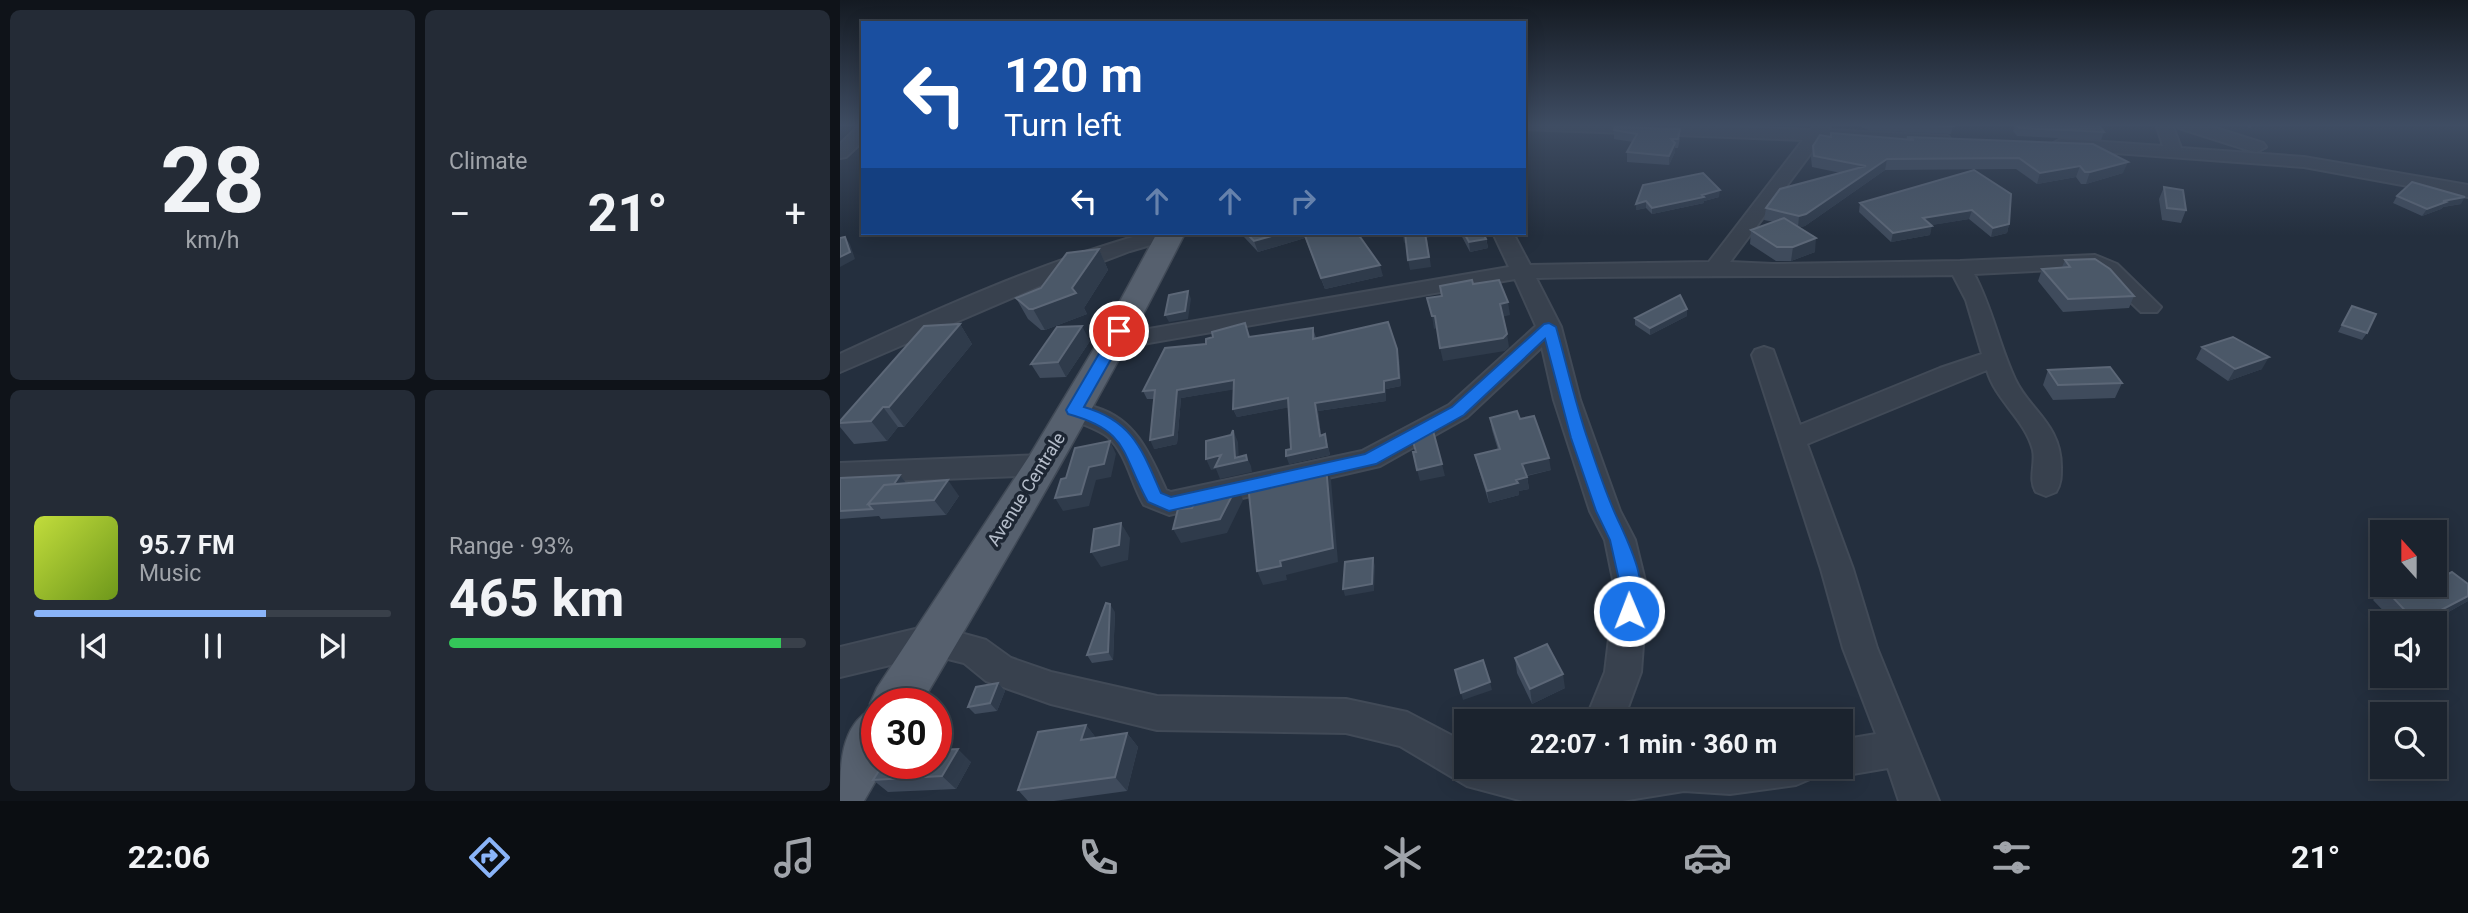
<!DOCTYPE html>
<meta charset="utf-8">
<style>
:root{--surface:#1b232e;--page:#242b36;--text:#f1f3f6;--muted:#a0a4aa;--line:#39404a;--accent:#8ab4f8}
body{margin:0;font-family:Roboto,sans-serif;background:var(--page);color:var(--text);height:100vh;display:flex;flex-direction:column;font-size:26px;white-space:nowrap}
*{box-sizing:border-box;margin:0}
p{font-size:23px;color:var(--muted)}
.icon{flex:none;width:38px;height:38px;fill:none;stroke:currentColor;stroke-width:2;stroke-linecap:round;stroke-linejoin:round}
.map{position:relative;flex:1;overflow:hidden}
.panel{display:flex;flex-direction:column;gap:10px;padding:10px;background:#0f1319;width:840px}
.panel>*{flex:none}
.banner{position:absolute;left:21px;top:21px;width:665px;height:214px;border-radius:0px;box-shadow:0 4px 18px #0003,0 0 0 2px var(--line);background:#1a4fa0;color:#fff;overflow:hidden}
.needle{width:46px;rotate:339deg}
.tools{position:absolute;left:1530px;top:520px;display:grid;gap:14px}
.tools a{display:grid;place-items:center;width:77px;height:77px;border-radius:0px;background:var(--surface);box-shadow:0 4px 18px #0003,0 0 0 2px var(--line);font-size:35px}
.speed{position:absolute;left:21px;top:688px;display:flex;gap:14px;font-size:35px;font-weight:700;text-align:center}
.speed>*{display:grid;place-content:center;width:91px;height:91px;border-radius:50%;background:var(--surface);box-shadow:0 4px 18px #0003,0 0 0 2px var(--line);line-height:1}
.speed .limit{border:10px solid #d22;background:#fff;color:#111}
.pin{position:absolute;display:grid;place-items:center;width:60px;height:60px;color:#fff;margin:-30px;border:4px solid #fff;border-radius:50%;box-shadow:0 2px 7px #0007}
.me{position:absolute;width:77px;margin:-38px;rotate:359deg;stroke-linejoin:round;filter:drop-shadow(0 0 5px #0008)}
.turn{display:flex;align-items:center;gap:24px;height:147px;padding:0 28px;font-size:32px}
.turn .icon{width:91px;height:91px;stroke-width:2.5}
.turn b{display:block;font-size:49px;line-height:60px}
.lanes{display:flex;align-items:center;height:66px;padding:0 28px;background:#0003;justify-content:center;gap:35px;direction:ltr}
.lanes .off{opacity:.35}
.big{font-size:52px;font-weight:700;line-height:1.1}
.panel .widget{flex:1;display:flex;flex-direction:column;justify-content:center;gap:10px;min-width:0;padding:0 24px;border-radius:10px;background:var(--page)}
.panel .dial{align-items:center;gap:0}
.dial b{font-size:91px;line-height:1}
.song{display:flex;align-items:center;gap:21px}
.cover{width:84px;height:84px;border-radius:10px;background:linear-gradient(135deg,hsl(70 70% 55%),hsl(80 70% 35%))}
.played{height:7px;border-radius:4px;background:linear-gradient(90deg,var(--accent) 65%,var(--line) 65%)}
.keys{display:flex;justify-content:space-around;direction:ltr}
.heat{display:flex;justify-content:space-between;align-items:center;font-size:38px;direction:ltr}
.charge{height:10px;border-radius:5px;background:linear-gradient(90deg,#34c759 93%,var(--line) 0)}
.panel .tiles{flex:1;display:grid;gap:10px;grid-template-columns:repeat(2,1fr)}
.trip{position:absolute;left:614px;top:709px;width:399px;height:70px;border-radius:0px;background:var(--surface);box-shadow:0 4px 18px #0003,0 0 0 2px var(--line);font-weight:700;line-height:70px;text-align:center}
.tabs{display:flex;height:112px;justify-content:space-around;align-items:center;background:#0b0e12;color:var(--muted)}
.tabs .icon{width:49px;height:49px}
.tabs .active{color:var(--accent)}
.tabs b{font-size:32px;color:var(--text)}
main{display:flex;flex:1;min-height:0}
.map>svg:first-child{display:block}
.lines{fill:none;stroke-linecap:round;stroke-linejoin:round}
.minor-casing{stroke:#414a57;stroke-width:4}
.major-casing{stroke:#414a57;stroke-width:3}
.minor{fill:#38414e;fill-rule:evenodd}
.major{fill:#56606e;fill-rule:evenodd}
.wall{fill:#3f4b5c}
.shaded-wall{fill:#2f3b4b}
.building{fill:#4b5868;stroke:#5c6777;stroke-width:2}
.route{fill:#1a73e8;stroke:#114b97;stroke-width:2}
.labels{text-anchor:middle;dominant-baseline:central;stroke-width:7;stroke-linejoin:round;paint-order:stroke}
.street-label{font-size:18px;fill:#b4bcc9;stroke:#1d2633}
</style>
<main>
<section class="panel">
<div class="tiles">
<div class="widget dial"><b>28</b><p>km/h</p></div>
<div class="widget"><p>Climate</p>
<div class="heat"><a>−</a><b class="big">21°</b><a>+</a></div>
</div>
<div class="widget">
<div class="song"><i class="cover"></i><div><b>95.7 FM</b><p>Music</p></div></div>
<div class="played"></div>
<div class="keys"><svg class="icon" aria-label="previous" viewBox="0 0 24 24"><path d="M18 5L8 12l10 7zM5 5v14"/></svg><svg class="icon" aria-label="pause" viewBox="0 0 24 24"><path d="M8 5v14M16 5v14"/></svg><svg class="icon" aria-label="next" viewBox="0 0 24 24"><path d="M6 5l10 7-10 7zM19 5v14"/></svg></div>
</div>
<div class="widget"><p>Range · 93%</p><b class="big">465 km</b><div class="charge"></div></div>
</div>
</section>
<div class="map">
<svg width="1628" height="801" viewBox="0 0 1628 801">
<rect width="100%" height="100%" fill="#242f3e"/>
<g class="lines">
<defs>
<path id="minor" d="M 684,124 L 822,124 L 971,130 L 975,124 L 991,124 L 988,130 L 1108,136 L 1111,140 L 1108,144 L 1102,145 L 980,141 L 890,262 L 933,264 L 1120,261 L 1255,255 L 1277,264 L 1321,307 L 1317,312 L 1301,312 L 1261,274 L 1251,268 L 1134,274 C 1152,307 1159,345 1175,379 C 1190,411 1221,424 1221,467 C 1221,477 1221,484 1216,492 L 1206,496 L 1196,492 C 1188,479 1196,464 1193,450 C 1185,419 1155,400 1147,370 L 967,444 L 1013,569 L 1037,648 L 1099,801 L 1059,801 L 1048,768 L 1001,776 L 987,771 L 985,766 L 1001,766 L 1001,740 L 1036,734 L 1003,648 L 981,569 L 912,355 L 915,350 L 924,347 L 933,350 L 960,425 L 1100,368 L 1142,354 L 1126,300 L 1113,275 C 974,277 835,275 696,278 L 721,327 L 740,400 L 780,511 L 795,540 L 807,589 L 801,672 L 783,721 L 745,721 L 765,672 L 775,589 L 765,540 L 750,511 L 714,400 L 702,347 L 627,417 L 540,466 L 329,515 L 304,505 C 291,483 287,454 268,437 C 255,426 228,422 221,410 L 225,404 C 236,400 245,404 257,408 C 296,420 310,455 326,490 L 331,492 L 522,451 L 609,405 L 696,326 L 675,279 L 274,349 L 265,347 L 262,342 L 265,337 L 274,335 L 669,267 L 653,233 L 673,233 L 690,265 L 869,262 L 963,140 L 684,129 Z
M 1316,124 L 1332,124 L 1341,148 L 1464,157 L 1628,185 L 1628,197 L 1464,167 L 1221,149 L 1212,144 L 1221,139 L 1323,146 Z
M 1337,124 L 1363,124 L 1423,143 L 1426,147 L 1417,152 L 1411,151 L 1339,128 Z
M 23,127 L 23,141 L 6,157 L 0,158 L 0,144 L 17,128 Z
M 307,233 L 341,233 L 338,237 L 290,251 L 211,281 L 0,372 L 0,354 C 99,308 202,262 307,233 Z
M 203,455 L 213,458 L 217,465 L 213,472 L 203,475 L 0,483 L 0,463 Z
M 92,625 L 146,640 L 171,658 L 211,672 L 317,696 L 506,699 L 567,712 L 626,743 L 626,766 L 975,766 L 970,779 L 956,785 L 890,794 L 844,791 L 782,801 L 683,801 L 627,786 L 560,746 L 506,733 L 317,730 L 211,704 L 146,681 L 124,663 L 92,655 L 0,677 L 0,647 Z"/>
<path id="major" d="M 317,233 L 345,233 C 264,394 173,548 81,704 L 37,704 L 37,763 L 46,763 L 24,801 L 0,801 C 0,767 0,725 32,709 L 30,704 L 37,688 L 190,455 L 258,342 Z"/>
</defs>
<use href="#minor" class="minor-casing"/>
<use href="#major" class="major-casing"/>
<use href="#minor" class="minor"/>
<use href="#major" class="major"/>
</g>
<path class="wall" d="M 1015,124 L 1111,124 L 1113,126 L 1111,134 L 1028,130 Z
M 1175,124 L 1258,124 L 1264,132 L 1261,140 L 1177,136 L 1173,131 Z
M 1399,124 L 1417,124 L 1410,128 Z
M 774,130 L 840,138 L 838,148 L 835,148 L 835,152 L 829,165 L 787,162 L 787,152 L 793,142 L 774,139 Z
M 991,137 L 1067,139 L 1067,137 L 1283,173 L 1246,184 L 1241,184 L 1236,177 L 1197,184 L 1176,169 L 1045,170 L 965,226 L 960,227 L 975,252 L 951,261 L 936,261 L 910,244 L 911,230 L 934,222 L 924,220 L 926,208 L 1001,173 L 972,167 L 971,157 L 973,146 Z
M 1134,170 L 1169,224 L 1167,233 L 1151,237 L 1129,219 L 1091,225 L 1090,235 L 1051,242 L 1019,212 L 1020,203 Z
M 803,185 L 879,197 L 864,201 L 864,203 L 812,214 L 806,208 L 796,210 Z
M 1324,187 L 1346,210 L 1341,223 L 1322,220 L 1319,199 Z
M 1557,196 L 1621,204 L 1603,207 L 1601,209 L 1582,216 L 1553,203 Z
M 402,233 L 504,233 L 506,236 L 543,276 L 485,289 L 465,238 L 418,252 L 404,237 Z
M 620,233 L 646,233 L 647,237 L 646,237 L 648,248 L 630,252 Z
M 259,249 L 268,270 L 244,308 L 247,314 L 205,330 L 201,330 L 188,319 L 176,298 L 201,288 Z
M 1225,260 L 1294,296 L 1289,308 L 1223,312 L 1198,281 L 1202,269 L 1222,267 Z
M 1512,306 L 1527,333 L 1522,340 L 1498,332 Z
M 847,316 L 810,335 L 795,325 L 795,318 Z
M 120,324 L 132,344 L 64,427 L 58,427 L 47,441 L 14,444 L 0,427 L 0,421 Z
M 473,328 L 476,338 L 559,358 L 561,386 L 546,389 L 546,401 L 478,411 L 481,435 L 485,434 L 490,455 L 449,464 L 451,449 L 449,407 L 397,417 L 393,409 L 394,389 L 341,398 L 337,444 L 314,449 L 314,399 L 307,399 L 303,391 L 366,344 L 373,337 L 410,337 Z
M 250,341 L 226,377 L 200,378 L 191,364 Z
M 1362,347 L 1422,369 L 1388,381 L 1356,359 Z
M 1208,370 L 1282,383 L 1275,398 L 1213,400 L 1203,385 Z
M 650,418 L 680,419 L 711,470 L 687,476 L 689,489 L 679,491 L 679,495 L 649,503 L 638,467 L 635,455 L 658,450 L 652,430 Z
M 60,475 L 66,483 L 119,496 L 106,515 L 41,519 L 39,516 L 0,519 L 0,478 Z
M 1628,584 L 1628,601 L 1605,614 L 1606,615 L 1594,626 L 1594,623 L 1555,623 L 1533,600 L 1544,588 L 1580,588 Z
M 275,612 L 273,660 L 252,663 L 247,655 Z
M 675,658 L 725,688 L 692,704 L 677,673 Z
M 158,683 L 165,691 L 157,711 L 135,714 L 128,707 Z
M 246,725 L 256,738 L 287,733 L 298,747 L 287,791 L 214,801 L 188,801 L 178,790 Z
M 96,728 L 104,736 L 98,750 L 131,762 L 116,789 L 48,792 L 33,780 L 96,763 Z"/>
<path class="shaded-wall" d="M 835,143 L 835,152 L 829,165 L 829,156 Z
M 1047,159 L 1045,170 L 965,226 L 958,228 L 959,216 Z
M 1288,162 L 1283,173 L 1246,184 L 1250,172 Z
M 1240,166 L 1236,177 L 1197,184 L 1200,173 Z
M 880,190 L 879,197 L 864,201 L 864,203 L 812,214 L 812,208 Z
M 1625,197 L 1621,204 L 1603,207 L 1601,209 L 1582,216 L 1587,209 L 1603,201 Z
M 806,201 L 806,208 L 796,210 L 796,204 Z
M 1132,210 L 1129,219 L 1081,227 L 1083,218 Z
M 1169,224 L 1167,233 L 1151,237 L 1153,228 Z
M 1092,226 L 1090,235 L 1051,242 L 1053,233 Z
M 442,233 L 464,233 L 465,238 L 418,252 L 414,241 Z
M 562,233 L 565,233 L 567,242 L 564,243 Z
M 585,233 L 602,233 L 587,238 L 591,267 L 570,270 L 568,260 Z
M 5,237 L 10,244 L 15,259 L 0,267 L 0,257 Z
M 976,238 L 975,252 L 951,261 L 953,247 Z
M 646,239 L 648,248 L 630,252 L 629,242 Z
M 259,249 L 268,270 L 244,308 L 247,314 L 205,330 L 193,309 L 232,288 Z
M 540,265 L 543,276 L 485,289 L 481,278 Z
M 348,291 L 351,299 L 348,319 L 329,322 L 325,315 Z
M 668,302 L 670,315 L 662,317 L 660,304 Z
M 847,309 L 847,316 L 810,335 L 810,328 Z
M 592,316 L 595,316 L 597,328 L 594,329 Z
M 120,324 L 132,344 L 64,427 L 49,407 Z
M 242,326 L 250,341 L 226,377 L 218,362 Z
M 667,334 L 669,347 L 665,351 L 603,361 L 600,348 Z
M 557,349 L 559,358 L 561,386 L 546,389 L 546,401 L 478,411 L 482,444 L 480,436 L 475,403 L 544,381 Z
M 1429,357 L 1422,369 L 1388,381 L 1395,369 Z
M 394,380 L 397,389 L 341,398 L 337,444 L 314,449 L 310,440 L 337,390 Z
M 448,398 L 451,407 L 397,417 L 393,409 Z
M 43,407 L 58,427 L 47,441 L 31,421 Z
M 393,430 L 398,442 L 399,462 L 406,455 L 411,466 L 412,472 L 380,479 L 376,469 L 371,470 L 366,459 L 381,455 L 395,458 Z
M 485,434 L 490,455 L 449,464 L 446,456 Z
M 270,441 L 276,454 L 271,477 L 256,480 L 249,506 L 223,511 L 215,498 L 249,467 Z
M 709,458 L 711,470 L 684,476 L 682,464 Z
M 602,464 L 605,476 L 580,481 L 577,470 Z
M 486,466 L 491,480 L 498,562 L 446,575 L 447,580 L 423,585 L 417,571 L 440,561 Z
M 60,475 L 66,483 L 39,503 Z
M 687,477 L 689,489 L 679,491 L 679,495 L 649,503 L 647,491 L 676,480 Z
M 108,480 L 119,496 L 106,515 L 94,500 Z
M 397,486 L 403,500 L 387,533 L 341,543 L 333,529 Z
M 281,523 L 290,538 L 288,560 L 261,567 L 251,552 Z
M 533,558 L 535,566 L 534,591 L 505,596 L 503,589 Z
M 1628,596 L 1628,601 L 1626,602 L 1603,615 L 1601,610 Z
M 270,604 L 275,612 L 273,660 L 268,652 Z
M 723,674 L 725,688 L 692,704 L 690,689 Z
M 650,682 L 652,690 L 623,700 L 621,693 Z
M 158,683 L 165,691 L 157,711 L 150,703 Z
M 246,725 L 257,739 L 241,740 Z
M 96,728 L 104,736 L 96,755 Z
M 287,733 L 298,747 L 287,791 L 275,777 Z
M 118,749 L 131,762 L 116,789 L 102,776 Z"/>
<path class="building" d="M 1066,124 L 1111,124 L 1113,126 Z
M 1176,124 L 1258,124 L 1264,132 L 1179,128 Z
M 775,127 L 840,129 L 838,139 L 831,139 L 835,143 L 829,156 L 787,152 L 797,134 L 774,130 Z
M 991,133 L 1074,140 L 1067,137 L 1253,144 L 1288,162 L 1250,172 L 1245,172 L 1240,166 L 1200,173 L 1179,158 L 1047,159 L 966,214 L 959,216 L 926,208 L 940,189 L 1026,166 L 974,156 L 973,146 L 980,135 L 991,137 Z
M 1134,170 L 1171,194 L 1169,224 L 1153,228 L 1132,210 L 1083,218 L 1092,226 L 1053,233 L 1020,203 Z
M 863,173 L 880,190 L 862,195 L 864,197 L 812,208 L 806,201 L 796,204 L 803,185 Z
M 1572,182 L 1625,197 L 1603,201 L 1606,202 L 1587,209 L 1557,196 Z
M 1324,187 L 1343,190 L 1346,210 L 1327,208 Z
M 944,218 L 976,238 L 953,247 L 937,247 L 911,230 Z
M 406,233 L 442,233 L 414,241 Z
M 464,233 L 504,233 L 506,236 L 518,234 L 540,265 L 481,278 Z
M 562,233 L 585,233 L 589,257 L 568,260 L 565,233 Z
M 624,233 L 643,233 L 646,239 L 629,242 Z
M 5,237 L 10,252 L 0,257 L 0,238 Z
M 259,249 L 232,288 L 236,293 L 193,309 L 189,309 L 176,298 L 201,288 L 227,253 Z
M 1255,259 L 1270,269 L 1294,296 L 1228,299 L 1202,269 L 1230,267 L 1225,260 Z
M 632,280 L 633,284 L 659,280 L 668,302 L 660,304 L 667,334 L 663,338 L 600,348 L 595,316 L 592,316 L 587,298 L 602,296 L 600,286 Z
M 348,291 L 345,311 L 325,315 L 329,295 Z
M 840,295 L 847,309 L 810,328 L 795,318 Z
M 1512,306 L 1536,314 L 1527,333 L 1502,325 Z
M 548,322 L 557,349 L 559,378 L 544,381 L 544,392 L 475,403 L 480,436 L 485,434 L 487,447 L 446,456 L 446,450 L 451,449 L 448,398 L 393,409 L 394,380 L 337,390 L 333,435 L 310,440 L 315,390 L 303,391 L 325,348 L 366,344 L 366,339 L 373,337 L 372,332 L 405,323 L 409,337 L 473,328 L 473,339 Z
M 120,324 L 49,407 L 43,407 L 31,421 L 0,423 L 0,421 L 84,326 Z
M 242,326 L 218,362 L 191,364 L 217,327 Z
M 1393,337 L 1429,357 L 1395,369 L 1362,347 Z
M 1270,367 L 1282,383 L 1218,385 L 1208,370 Z
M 677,411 L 680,419 L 694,416 L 709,458 L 682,464 L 687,477 L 676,480 L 678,483 L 647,491 L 635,455 L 660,449 L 650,418 Z
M 592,427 L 602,464 L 577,470 L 573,452 L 576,452 L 572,438 Z
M 393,430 L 395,458 L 406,455 L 407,460 L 375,467 L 381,455 L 366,459 L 366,441 L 391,435 Z
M 270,441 L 264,464 L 249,467 L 241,494 L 215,498 L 221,479 L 226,478 L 235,448 Z
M 486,466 L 493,548 L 440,561 L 441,566 L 417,571 L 408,484 Z
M 60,475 L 54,484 L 44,485 L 28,504 L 32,509 L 0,511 L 0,478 Z
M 108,480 L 94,500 L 28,504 L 44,485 Z
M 397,486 L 380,519 L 333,529 L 338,509 L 352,508 L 359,495 Z
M 281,523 L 279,545 L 251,552 L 254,529 Z
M 533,558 L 532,584 L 503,589 L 505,562 Z
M 1612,572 L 1628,584 L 1628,596 L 1601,610 L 1606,615 L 1573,619 L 1544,588 L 1567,584 L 1576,584 L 1580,588 L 1587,584 L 1594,584 L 1594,581 Z
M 266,603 L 270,604 L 268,652 L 247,655 Z
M 707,644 L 723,674 L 690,689 L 675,658 Z
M 643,660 L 650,682 L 621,693 L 615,670 Z
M 158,683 L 150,703 L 128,707 L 136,687 Z
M 907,717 L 909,721 L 892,721 Z
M 246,725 L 241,740 L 287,733 L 275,777 L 178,790 L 198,732 Z
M 118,749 L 102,776 L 33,780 L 44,763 L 96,763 L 96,750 Z"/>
<linearGradient id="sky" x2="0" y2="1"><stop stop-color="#141a22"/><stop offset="0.53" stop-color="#3f4d63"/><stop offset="1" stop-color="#3f4d63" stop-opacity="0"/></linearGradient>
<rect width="1628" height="236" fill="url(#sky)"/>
<path class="route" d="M 709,323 L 716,327 C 727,365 735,403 748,440 C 756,464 764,488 774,511 C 787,541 812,584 796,617 L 789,620 L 782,617 L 779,611 L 781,589 L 770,540 L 756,511 L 731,438 L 705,339 L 624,415 L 536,464 L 329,511 L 308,502 C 281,454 290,431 228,414 L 226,410 L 274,328 L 284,328 L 287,331 L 244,407 C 293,421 302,450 321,493 L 331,497 L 525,454 L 612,407 L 704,324 Z"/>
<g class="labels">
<g class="street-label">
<text transform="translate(186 489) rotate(-58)">Avenue Centrale</text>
</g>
</g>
</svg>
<div class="tools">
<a><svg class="needle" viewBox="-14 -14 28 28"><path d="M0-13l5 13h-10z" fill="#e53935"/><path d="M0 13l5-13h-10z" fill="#a0a4aa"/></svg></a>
<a><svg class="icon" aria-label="sound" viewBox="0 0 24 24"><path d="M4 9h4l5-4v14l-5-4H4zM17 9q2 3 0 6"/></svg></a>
<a><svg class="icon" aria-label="search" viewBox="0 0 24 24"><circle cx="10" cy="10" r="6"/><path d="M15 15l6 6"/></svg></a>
</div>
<div class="speed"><div class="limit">30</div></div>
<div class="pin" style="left:279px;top:331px;background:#d93025"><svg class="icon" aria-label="arrive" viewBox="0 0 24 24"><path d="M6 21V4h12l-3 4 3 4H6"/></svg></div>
<svg class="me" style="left:789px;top:611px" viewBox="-20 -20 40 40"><circle r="17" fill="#1a73e8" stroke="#fff" stroke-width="3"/><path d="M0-11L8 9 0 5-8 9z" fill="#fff"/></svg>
<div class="trip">22:07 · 1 min · 360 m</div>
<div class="banner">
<div class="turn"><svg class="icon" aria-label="left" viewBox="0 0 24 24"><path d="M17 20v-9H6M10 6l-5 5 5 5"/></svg><div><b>120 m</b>Turn left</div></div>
<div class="lanes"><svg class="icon" aria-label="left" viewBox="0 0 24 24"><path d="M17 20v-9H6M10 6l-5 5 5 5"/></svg><svg class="icon off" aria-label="ahead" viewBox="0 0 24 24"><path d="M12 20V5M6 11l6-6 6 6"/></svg><svg class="icon off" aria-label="ahead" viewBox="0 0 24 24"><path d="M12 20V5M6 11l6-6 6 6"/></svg><svg class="icon off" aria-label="right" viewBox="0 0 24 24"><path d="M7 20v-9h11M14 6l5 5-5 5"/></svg></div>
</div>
</div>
</main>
<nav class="tabs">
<b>22:06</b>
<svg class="icon active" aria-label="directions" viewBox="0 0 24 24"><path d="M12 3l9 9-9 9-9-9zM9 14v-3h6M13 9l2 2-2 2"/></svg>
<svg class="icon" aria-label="music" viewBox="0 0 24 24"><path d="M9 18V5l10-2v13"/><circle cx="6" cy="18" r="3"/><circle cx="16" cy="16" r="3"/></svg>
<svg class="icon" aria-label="phone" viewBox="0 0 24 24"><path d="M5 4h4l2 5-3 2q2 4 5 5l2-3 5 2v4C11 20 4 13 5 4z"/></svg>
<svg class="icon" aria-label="climate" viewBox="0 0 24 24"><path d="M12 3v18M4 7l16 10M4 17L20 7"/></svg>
<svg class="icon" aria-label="car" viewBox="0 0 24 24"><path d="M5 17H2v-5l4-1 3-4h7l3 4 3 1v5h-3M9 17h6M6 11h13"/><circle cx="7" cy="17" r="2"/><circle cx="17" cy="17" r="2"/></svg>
<svg class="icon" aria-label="filters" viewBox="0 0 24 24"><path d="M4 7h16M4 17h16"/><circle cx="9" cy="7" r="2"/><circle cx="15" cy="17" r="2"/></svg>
<b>21°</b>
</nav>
